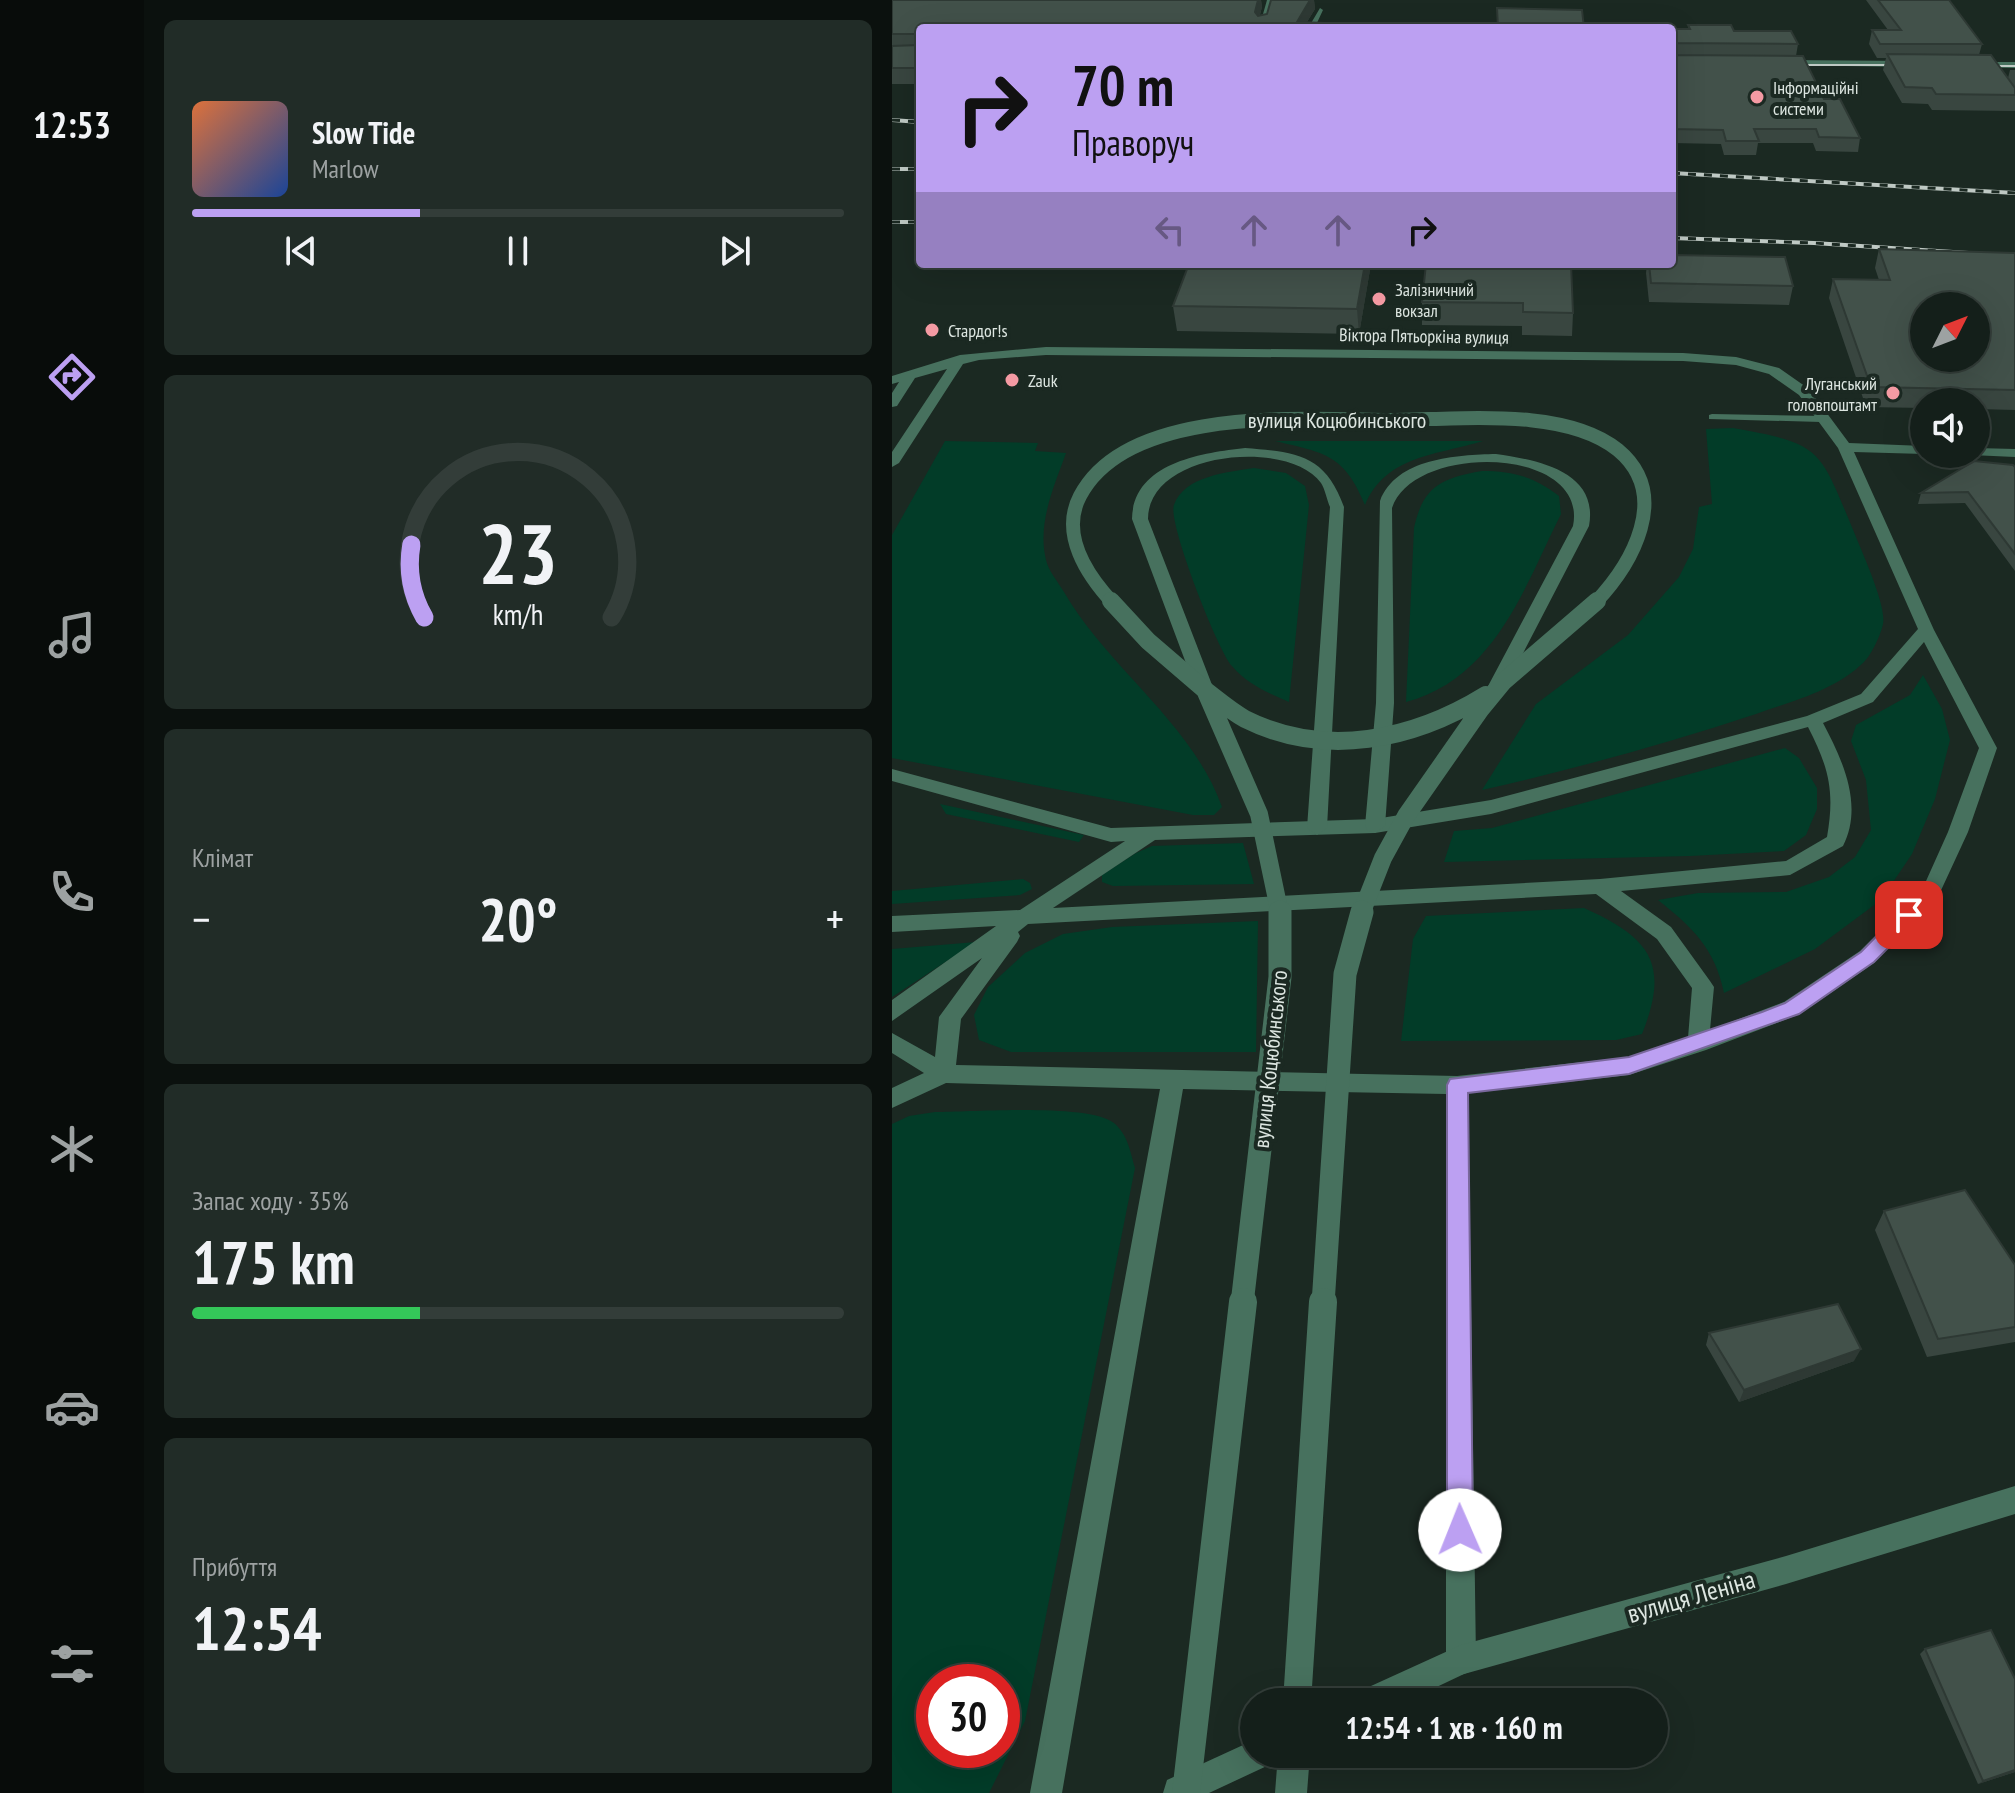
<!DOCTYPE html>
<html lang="uk">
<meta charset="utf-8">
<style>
:root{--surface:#141f1a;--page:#212c27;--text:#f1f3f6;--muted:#9da2a2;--line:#333d39;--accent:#bca0f2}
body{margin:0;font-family:"PT Sans Narrow",sans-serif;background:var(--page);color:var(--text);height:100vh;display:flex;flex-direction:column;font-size:30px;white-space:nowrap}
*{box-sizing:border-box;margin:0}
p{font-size:26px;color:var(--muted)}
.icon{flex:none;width:44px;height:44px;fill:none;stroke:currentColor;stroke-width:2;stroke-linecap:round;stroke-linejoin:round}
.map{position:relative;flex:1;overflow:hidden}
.sheet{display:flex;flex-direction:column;gap:20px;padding:20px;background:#0b110e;width:748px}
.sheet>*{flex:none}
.banner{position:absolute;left:24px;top:24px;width:760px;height:244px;border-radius:8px;box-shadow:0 8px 32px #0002,0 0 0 2px var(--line);background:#bca0f2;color:#111;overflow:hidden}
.needle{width:52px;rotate:48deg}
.controls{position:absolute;left:1018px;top:292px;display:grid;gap:16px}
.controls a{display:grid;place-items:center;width:80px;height:80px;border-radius:50%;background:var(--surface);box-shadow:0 8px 32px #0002,0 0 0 2px var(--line);font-size:40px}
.speed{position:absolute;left:24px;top:1664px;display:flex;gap:16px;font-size:40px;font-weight:700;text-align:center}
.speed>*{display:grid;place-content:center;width:104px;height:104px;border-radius:50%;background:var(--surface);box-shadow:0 8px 32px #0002,0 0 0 2px var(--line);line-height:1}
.speed .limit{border:12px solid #d22;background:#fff;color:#111}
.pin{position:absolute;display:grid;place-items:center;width:68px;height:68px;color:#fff;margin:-34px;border-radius:16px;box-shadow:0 4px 12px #0006}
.me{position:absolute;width:88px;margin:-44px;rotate:359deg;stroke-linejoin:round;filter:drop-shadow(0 0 6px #0008)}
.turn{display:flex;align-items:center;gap:28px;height:168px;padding:0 24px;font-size:36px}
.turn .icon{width:104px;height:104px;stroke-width:2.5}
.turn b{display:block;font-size:56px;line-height:68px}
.lanes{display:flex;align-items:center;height:76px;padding:0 24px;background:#0003;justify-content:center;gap:40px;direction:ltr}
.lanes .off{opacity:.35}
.big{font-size:60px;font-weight:700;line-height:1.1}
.sheet .tile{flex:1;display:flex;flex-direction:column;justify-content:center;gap:12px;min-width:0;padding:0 28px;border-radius:12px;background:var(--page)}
.sheet .dial{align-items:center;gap:0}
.dial svg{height:208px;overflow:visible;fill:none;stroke:var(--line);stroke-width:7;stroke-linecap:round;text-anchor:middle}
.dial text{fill:var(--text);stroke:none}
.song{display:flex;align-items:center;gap:24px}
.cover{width:96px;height:96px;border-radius:12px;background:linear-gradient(135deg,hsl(20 70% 55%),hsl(220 70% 35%))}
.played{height:8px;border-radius:4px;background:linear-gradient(90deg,var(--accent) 35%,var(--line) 35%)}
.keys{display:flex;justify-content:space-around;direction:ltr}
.heat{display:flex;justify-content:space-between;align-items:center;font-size:44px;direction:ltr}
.charge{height:12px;border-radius:6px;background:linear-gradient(90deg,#34c759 35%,var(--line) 0)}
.trip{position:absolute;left:348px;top:1688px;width:428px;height:80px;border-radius:40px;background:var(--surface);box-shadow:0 8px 32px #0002,0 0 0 2px var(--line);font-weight:700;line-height:80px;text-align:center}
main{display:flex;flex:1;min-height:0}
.dock{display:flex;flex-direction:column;width:144px;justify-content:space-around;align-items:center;background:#080c0a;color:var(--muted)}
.dock .icon{width:56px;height:56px}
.dock .selected{color:var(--accent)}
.dock b{font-size:36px;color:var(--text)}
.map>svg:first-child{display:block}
.green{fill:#023c28;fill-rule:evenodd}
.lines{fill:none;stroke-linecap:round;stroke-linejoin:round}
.service{fill:#47715e;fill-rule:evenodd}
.minor{fill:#47715e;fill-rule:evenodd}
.tertiary{fill:#47715e;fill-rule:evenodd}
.tram{stroke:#bfc9c4;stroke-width:2}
.rail-casing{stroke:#bfc9c4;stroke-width:4}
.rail{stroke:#1b2922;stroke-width:3;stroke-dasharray:8;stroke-linecap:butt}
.tertiary-bridge-far3{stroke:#47715e;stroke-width:14}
.tertiary-bridge-far2{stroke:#47715e;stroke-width:18}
.tertiary-bridge-far1{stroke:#47715e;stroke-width:23}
.tertiary-bridge{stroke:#47715e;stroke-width:28}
.wall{fill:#394640}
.shaded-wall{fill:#2e3934}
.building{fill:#42514a;stroke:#2e3934;stroke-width:2;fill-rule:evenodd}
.route{fill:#bca0f2;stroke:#7a689d;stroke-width:2}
.poi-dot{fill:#f49aa3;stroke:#1b2922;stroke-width:3}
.labels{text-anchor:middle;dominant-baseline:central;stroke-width:8;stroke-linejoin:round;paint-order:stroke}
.far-poi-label{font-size:18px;fill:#dde6e1;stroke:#1b2922;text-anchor:start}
.far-street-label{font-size:18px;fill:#dde6e1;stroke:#1b2922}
.street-label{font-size:22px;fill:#dde6e1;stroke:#1b2922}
.near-street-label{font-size:26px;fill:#dde6e1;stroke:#1b2922}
</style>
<main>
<nav class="dock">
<b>12:53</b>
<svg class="icon selected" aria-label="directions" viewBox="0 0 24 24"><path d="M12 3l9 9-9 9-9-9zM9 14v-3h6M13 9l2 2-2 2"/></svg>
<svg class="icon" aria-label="music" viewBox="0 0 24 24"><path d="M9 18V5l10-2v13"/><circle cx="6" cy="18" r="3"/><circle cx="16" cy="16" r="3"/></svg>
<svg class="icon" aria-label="phone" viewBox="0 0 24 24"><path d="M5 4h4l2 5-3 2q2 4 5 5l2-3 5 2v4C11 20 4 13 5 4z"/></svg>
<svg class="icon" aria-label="climate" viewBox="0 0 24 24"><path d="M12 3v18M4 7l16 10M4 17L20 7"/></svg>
<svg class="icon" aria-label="car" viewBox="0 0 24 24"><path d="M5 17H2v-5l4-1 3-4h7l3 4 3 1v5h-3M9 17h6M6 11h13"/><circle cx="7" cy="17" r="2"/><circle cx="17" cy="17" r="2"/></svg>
<svg class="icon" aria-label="filters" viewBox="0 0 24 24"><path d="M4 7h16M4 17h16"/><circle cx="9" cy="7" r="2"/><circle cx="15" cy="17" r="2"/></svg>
</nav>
<section class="sheet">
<div class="tile">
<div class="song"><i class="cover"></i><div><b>Slow Tide</b><p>Marlow</p></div></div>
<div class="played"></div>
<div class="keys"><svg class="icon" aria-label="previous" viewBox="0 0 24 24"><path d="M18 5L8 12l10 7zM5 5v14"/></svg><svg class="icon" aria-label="pause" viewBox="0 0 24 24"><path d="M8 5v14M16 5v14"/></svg><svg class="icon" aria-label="next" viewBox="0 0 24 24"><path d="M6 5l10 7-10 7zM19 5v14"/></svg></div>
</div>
<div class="tile dial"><svg viewBox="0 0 100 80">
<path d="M14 69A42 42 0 1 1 86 69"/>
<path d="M14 69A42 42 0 0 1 9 41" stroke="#bca0f2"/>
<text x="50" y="56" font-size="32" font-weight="700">23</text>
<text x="50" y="72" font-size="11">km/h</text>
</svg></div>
<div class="tile"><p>Клімат</p>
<div class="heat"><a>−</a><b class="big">20°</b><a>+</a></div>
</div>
<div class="tile"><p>Запас ходу · 35%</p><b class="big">175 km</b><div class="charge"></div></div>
<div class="tile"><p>Прибуття</p><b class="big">12:54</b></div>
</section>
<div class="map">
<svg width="1123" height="1793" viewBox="0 0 1123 1793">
<rect width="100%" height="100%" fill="#1b2922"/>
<path class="green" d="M 841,428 C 932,444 927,449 962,532 C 969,550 995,606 991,624 C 989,634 980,654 972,662 C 944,690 901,701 864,714 C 774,744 682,769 590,790 L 644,704 L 736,635 L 787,577 L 801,549 L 807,507 L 820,504 L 814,429 Z
M 53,441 L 146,443 L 143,451 L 174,453 C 162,487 145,523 154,560 C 156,570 166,582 172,592 C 216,668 300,723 330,807 L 322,815 L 301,815 L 0,758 L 0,535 Z
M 383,441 L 591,441 C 546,455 494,455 473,505 C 452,454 433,453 383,441 Z
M 362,468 L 394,473 L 413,486 L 417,505 L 397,702 C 376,693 355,684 340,666 C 326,651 275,521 282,505 C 292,476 336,472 362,468 Z
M 590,471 C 621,471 643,477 667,496 L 669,514 C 632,588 603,678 514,702 L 522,528 C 531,486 550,478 590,471 Z
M 1031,675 L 1050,709 L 1058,740 L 1043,799 L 1020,854 L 989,900 L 923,949 L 832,993 C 823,948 800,927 766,900 L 806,893 L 894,892 L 937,877 L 963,857 L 979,830 L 974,780 L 959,741 L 964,725 L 1018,695 Z
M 893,748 L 907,758 L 925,788 L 925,809 L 914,835 L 892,851 L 798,856 L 552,862 L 562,831 L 600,828 Z
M 48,804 L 192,835 L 187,842 L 54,814 Z
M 351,843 L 362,884 L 221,886 L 210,882 L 210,875 L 244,853 L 260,846 Z
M 131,879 L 138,883 L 140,889 L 128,895 L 0,904 L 0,891 Z
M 692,908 C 759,938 778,964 750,1034 L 724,1040 L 509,1041 L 521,939 L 534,916 Z
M 366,921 L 364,1052 L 119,1052 L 87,1040 L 82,1015 L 96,987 L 133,953 L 171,934 L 220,927 Z
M 84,942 L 0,997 L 0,949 Z
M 43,1112 C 80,1112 197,1103 222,1123 C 236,1135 238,1151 243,1168 L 133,1721 L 97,1793 L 0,1793 L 0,1124 L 17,1116 ZM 42,1682 L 110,1682 L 110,1750 L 42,1750 Z"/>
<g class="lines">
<path class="service" d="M 375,0 L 381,0 L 373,28 L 367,28 Z
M 428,8 L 431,10 L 424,25 L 428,28 L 421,28 L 418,25 Z
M 820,414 L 929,416 L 934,419 L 929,422 L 817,419 L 817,415 Z"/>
<path class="minor" d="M 154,347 L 791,353 L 844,357 L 887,368 L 917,389 L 957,443 L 1032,446 L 1032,454 L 962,452 L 1042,630 L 1105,748 L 1076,832 L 1045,899 L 982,963 L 908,1014 L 814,1050 L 737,1075 L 576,1093 L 584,1660 L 580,1671 L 569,1675 L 558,1671 L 554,1660 L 554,1094 L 291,1089 L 170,1793 L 138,1793 L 268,1089 L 54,1083 L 0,1108 L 0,1088 L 32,1073 L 0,1053 L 0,1033 L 43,1057 L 47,1017 L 90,958 L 0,1021 L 0,1000 L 104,926 L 0,932 L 0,916 L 128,910 L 233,841 L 219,842 L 0,781 L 0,769 L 219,828 L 483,819 L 599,800 L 915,716 L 969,694 L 1026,629 L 946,448 L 907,395 L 877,374 L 844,365 L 791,361 L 154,355 L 87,360 L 71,364 L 7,463 L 0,467 L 0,452 L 55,369 L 23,378 L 5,406 L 0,407 L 0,393 L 7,382 L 0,384 L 0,376 L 68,355 ZM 1032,642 L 1087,748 L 1056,832 L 1030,890 L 968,951 L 892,1002 L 818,1030 L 822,987 L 818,981 L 779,927 L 729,891 L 898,875 L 951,846 C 972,805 950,759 931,723 L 981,702 ZM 916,727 C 937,768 943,791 935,837 L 894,861 L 708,879 L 161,908 L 263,840 L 483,833 L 599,814 ZM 704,894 L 765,939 L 800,988 L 796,1038 L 737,1057 L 565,1076 L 64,1065 L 69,1019 L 125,942 L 128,936 L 126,932 L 136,924 Z
M 1084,448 L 1123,449 L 1123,457 L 1079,455 L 1084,454 Z"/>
<path class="tertiary" d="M 888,60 L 1020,61 L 1024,64 L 1020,67 L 885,65 Z
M 1077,62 L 1123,62 L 1123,68 L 1080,67 Z
M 353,448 C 404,452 433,454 452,507 L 435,828 L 425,835 L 415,828 L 438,507 C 435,500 433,489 429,483 C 397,438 256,451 256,519 L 322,690 L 313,696 L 304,690 L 240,519 C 241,463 309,453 353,448 Z
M 604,454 C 645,460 707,471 697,526 L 613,688 L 604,694 L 595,688 L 681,526 C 697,446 522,442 500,508 L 502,703 L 493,826 L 483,833 L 476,831 L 473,826 L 484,703 L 488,501 C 504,458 565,455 604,454 Z
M 1123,1486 L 1123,1514 L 894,1584 L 572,1674 L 513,1702 L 464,1702 L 468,1691 L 569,1645 L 894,1556 Z
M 362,1740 L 362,1754 L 382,1754 L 377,1765 L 317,1793 L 271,1793 L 275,1780 Z
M 386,1754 L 418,1754 L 415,1793 L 383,1793 Z"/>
<path class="tram" d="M 892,65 L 1016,65
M 1084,66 L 1123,66"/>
<defs>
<path id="rail" d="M 0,120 L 28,122
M 0,169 L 28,169
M 780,173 L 1123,193
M 0,222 L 28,222
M 780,238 L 922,243 L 1123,256"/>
</defs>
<use href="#rail" class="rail-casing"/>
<use href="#rail" class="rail"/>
<path class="tertiary-bridge-far3" d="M 221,603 C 195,575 168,534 188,496 C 235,406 410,419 496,420 C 562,420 672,406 726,450 C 780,495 740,564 703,603"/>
<path class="tertiary-bridge-far2" d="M 219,601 L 256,641 L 313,690 L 367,814 L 388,914
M 313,690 C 326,700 339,711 353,719 C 433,759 521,740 594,695
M 469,914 L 491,858 L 514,816 L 588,710 L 611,682 L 705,601"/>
<path class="tertiary-bridge-far1" d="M 350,1304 L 388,977 L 388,912
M 431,1304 L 453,974 L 470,912"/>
<path class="tertiary-bridge" d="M 405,1702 L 431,1302
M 294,1793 L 351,1302"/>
</g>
<path class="wall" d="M 0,0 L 369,0 L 370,7 L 368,15 L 375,14 L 379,0 L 422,0 L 423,9 L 415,22 L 28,28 L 28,84 L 0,84 Z
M 974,0 L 1057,0 L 1090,44 L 1087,55 L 1116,78 L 1118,70 L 1123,70 L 1123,111 L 1040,110 L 1036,104 L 1010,103 L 991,70 L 994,58 L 985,58 L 977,44 L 980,30 L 996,30 Z
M 796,25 L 842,31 L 906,44 L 904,56 L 932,99 L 968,138 L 966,152 L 924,151 L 921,143 L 866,143 L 864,155 L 832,155 L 829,144 L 780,143 L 780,29 L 796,29 Z
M 987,249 L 1123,253 L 1123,410 L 1084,409 L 1084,402 L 1032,402 L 1032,408 L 974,407 L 937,298 L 941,279 L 987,280 L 983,268 Z
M 297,264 L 479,264 L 467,334 L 285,331 L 281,306 Z
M 534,264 L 681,313 L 680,336 L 630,335 L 630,326 L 530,325 L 530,302 Z
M 755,264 L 780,264 L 901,286 L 897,305 L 757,302 L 754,273 Z
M 1123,467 L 1123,571 L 1073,503 L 1026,504 L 1029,493 Z
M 992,1211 L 1123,1265 L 1123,1342 L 1035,1357 L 983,1230 Z
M 817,1333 L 962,1361 L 847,1402 L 814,1345 Z
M 1033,1649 L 1123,1679 L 1123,1772 L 1086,1784 L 1028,1654 Z"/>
<path class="shaded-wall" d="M 366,0 L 369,0 L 370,7 L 364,27 L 363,12 Z
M 418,0 L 422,0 L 423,9 L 411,28 L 405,22 Z
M 473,264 L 479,264 L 467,334 L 465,309 Z
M 969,1349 L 962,1361 L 847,1402 L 852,1390 Z
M 1123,1770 L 1123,1772 L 1086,1784 L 1091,1781 Z"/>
<path class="building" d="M 0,0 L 366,0 L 363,12 L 366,16 L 375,14 L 379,0 L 418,0 L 405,22 L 517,26 L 517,28 L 28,28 L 28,68 L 0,68 L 0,46 L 26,45 L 24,34 L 0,34 Z
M 986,0 L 1057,0 L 1090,44 L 988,44 L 980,30 L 1009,30 Z
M 605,8 L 690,10 L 692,28 L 606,28 Z
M 796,25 L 839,25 L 842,31 L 899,31 L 906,44 L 781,43 L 780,47 L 780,29 L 798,29 Z
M 780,54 L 781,55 L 911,56 L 932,99 L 948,99 L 968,138 L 927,137 L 924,129 L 862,129 L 867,141 L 834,141 L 831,130 L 780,129 Z
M 995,54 L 1099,55 L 1123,88 L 1123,95 L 1044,94 L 1040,88 L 1013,87 Z
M 987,249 L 1123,253 L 1123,390 L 979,387 L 941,279 L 998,280 ZM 1032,306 L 1084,306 L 1084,358 L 1032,358 Z
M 780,255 L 893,257 L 901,286 L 759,283 L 757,264 L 780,264 Z
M 297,264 L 473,264 L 465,309 L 281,306 Z
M 534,264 L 679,264 L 681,313 L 631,312 L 631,303 L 530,302 Z
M 1082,461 L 1121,465 L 1123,467 L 1123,554 L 1076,492 L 1029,493 Z
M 1073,1190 L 1123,1265 L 1123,1327 L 1046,1339 L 992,1211 Z
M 946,1304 L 969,1349 L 852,1390 L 817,1333 Z
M 1099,1630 L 1123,1679 L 1123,1770 L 1091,1781 L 1033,1649 Z"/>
<path class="route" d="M 1017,908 L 1024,910 L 1026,915 L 1024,920 L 982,962 L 907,1014 L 737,1074 L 576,1093 L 581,1530 L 578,1540 L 568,1543 L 559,1540 L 555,1530 L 555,1085 L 558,1079 L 737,1057 L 870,1012 L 893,1003 L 969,952 L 1010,910 Z"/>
<g class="poi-dot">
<circle cx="865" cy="97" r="8"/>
<circle cx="487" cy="299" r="8"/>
<circle cx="40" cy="330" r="8"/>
<circle cx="120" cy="380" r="8"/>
<circle cx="1001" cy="393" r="8"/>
</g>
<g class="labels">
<g class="far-poi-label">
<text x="881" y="87">Інформаційні<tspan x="881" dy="21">системи</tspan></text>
<text x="503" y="289">Залізничний<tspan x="503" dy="21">вокзал</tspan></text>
<text x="56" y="330">Стардог!s</text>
<text x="136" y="380">Zauk</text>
<text x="985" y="383" text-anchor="end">Луганський<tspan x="985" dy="21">головпоштамт</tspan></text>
</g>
<g class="far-street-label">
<text transform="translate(532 336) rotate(1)">Віктора Пятьоркіна вулиця</text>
</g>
<g class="street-label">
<text x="445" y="420">вулиця Коцюбинського</text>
<text transform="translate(378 1059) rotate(-84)">вулиця Коцюбинського</text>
</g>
<g class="near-street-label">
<text transform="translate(799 1596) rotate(-16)">вулиця Леніна</text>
</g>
</g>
</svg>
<div class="controls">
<a><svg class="needle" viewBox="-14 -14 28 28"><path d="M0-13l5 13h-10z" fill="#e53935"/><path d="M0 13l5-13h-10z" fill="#9da2a2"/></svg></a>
<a><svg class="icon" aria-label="sound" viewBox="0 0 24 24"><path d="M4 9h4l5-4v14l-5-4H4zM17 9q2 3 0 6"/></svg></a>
</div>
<div class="speed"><div class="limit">30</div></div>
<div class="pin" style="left:1017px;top:915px;background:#d93025"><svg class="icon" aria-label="arrive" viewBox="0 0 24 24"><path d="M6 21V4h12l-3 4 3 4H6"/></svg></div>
<svg class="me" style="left:568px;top:1530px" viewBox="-20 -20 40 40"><circle r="19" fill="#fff"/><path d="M0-13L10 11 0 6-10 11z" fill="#bca0f2"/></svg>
<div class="trip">12:54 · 1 хв · 160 m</div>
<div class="banner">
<div class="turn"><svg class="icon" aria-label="right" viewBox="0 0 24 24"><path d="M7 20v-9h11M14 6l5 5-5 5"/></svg><div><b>70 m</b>Праворуч</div></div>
<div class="lanes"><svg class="icon off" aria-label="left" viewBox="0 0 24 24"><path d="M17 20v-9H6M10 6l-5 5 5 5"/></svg><svg class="icon off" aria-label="ahead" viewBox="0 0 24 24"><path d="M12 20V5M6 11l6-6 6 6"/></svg><svg class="icon off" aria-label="ahead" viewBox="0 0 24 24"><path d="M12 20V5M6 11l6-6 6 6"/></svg><svg class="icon" aria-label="right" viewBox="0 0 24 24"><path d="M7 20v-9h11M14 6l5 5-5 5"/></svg></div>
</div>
</div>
</main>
